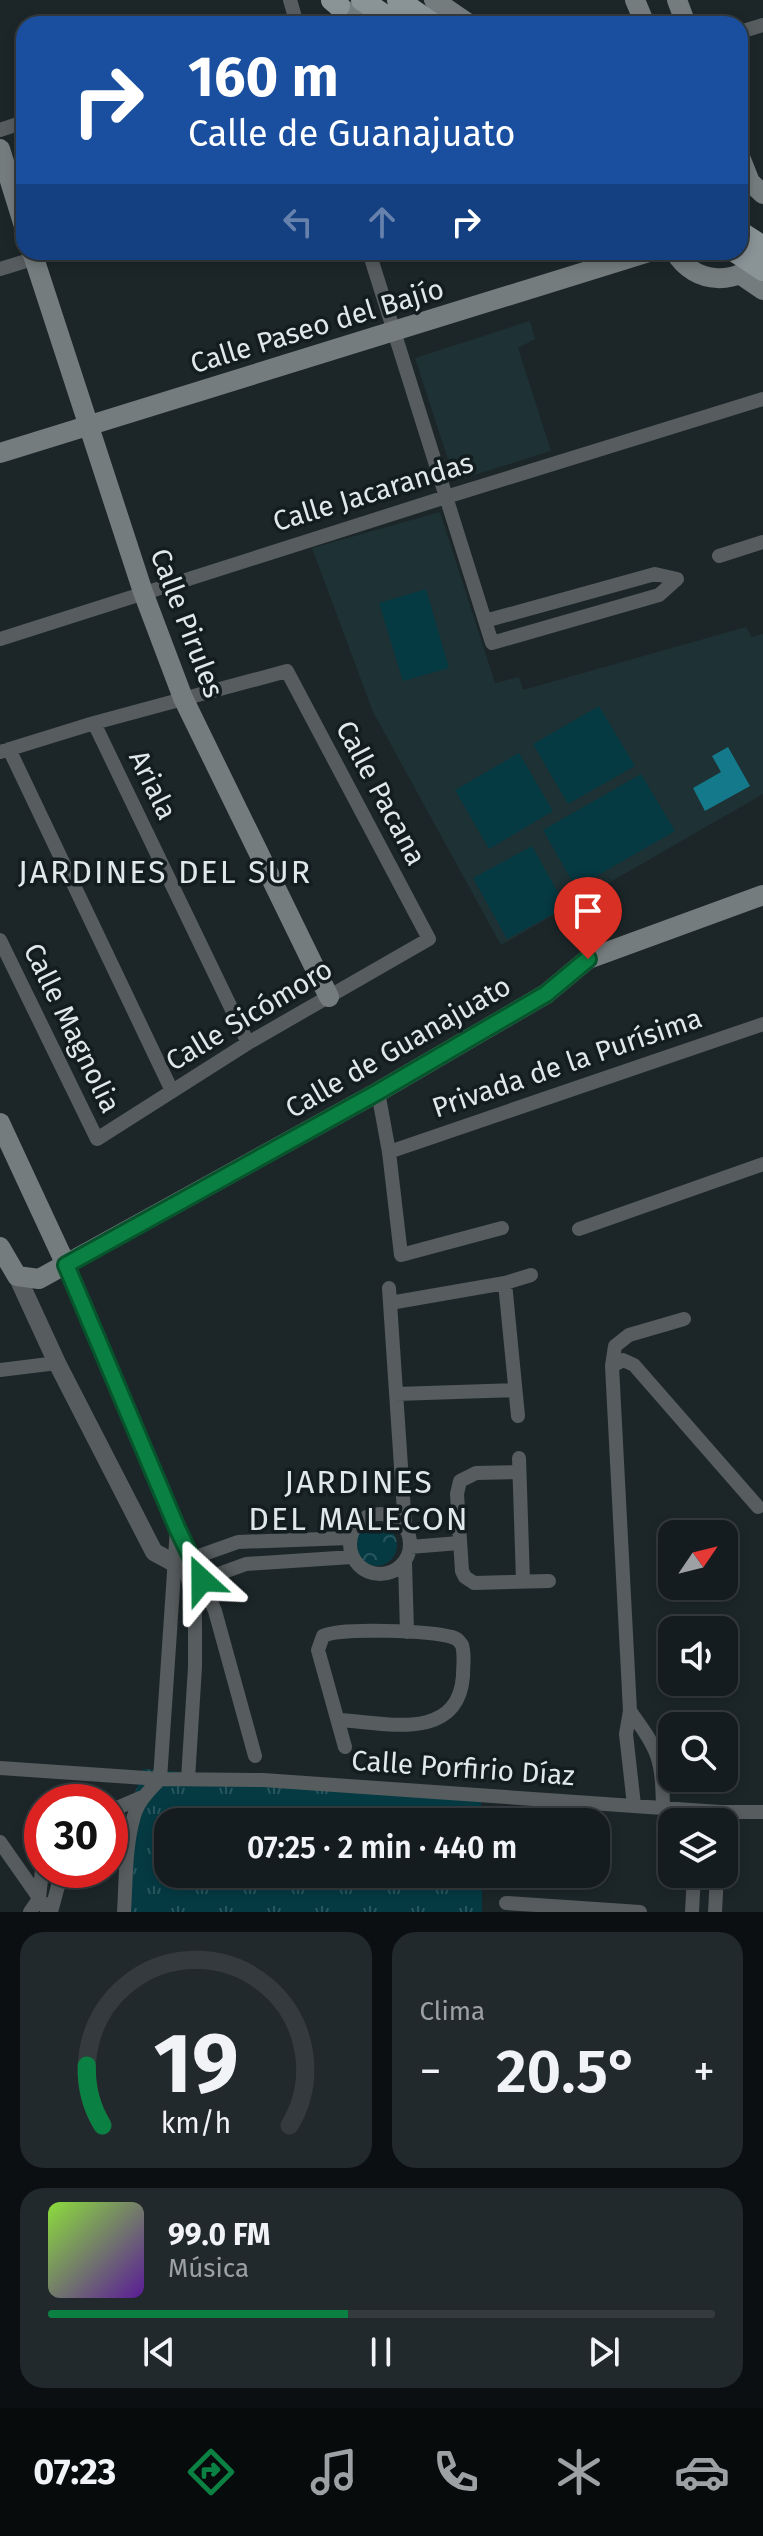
<!DOCTYPE html>
<html lang="es">
<meta charset="utf-8">
<style>
:root{--surface:#151c1f;--page:#22292c;--text:#f1f3f6;--muted:#9da1a4;--line:#343a3d;--accent:#0b8043}
body{margin:0;font-family:"Fira Sans",sans-serif;background:var(--page);color:var(--text);height:100vh;display:flex;flex-direction:column;font-size:30px;white-space:nowrap}
*{box-sizing:border-box;margin:0}
p{font-size:26px;color:var(--muted)}
.icon{flex:none;width:44px;height:44px;fill:none;stroke:currentColor;stroke-width:2;stroke-linecap:round;stroke-linejoin:round}
.map{position:relative;height:1912px;overflow:hidden}
.side{display:flex;flex-direction:column;gap:20px;padding:20px;background:#0c0f11;flex:1}
.side>*{flex:none}
.top-card{position:absolute;left:16px;top:16px;width:732px;height:244px;border-radius:24px;box-shadow:0 4px 12px #0003,0 0 0 2px var(--line);background:#1a4fa0;color:#fff;overflow:hidden}
.needle{width:52px;rotate:55deg}
.controls{position:absolute;left:658px;top:1520px;display:grid;gap:16px}
.controls a{display:grid;place-items:center;width:80px;height:80px;border-radius:16px;background:var(--surface);box-shadow:0 4px 12px #0003,0 0 0 2px var(--line);font-size:40px}
.speed{position:absolute;left:24px;top:1784px;display:flex;gap:16px;font-size:40px;font-weight:700;text-align:center}
.speed>*{display:grid;place-content:center;width:104px;height:104px;border-radius:50%;background:var(--surface);box-shadow:0 4px 12px #0003,0 0 0 2px var(--line);line-height:1}
.speed .limit{border:12px solid #d22;background:#fff;color:#111}
.pin{position:absolute;display:grid;place-items:center;width:68px;height:68px;color:#fff;margin:-82px -34px;border-radius:50% 50% 50% 0;rotate:-45deg;box-shadow:0 0 8px #0007}
.pin .icon{rotate:45deg}
.me{position:absolute;width:88px;margin:-44px;rotate:336deg;stroke-linejoin:round;filter:drop-shadow(0 0 6px #0008)}
.turn{display:flex;align-items:center;gap:28px;height:168px;padding:0 40px;font-size:36px}
.turn .icon{width:104px;height:104px;stroke-width:2.5}
.turn b{display:block;font-size:56px;line-height:68px}
.lanes{display:flex;align-items:center;height:76px;padding:0 40px;background:#0003;justify-content:center;gap:40px;direction:ltr}
.lanes .off{opacity:.35}
.big{font-size:60px;font-weight:600;line-height:1.1}
.side .card{flex:1;display:flex;flex-direction:column;justify-content:center;gap:12px;min-width:0;padding:0 28px;border-radius:24px;background:var(--page)}
.side .dial{align-items:center;gap:0}
.dial svg{height:208px;overflow:visible;fill:none;stroke:var(--line);stroke-width:7;stroke-linecap:round;text-anchor:middle}
.dial text{fill:var(--text);stroke:none}
.song{display:flex;align-items:center;gap:24px}
.cover{width:96px;height:96px;border-radius:12px;background:linear-gradient(135deg,hsl(90 70% 55%),hsl(270 70% 35%))}
.played{height:8px;border-radius:4px;background:linear-gradient(90deg,var(--accent) 45%,var(--line) 45%)}
.keys{display:flex;justify-content:space-around;direction:ltr}
.heat{display:flex;justify-content:space-between;align-items:center;font-size:44px;direction:ltr}
.side .tiles{flex:1;display:grid;gap:20px;grid-template-columns:1fr 1fr}
.card:last-child{grid-column:span 2}
.trip{position:absolute;left:154px;top:1808px;width:456px;height:80px;border-radius:24px;background:var(--surface);box-shadow:0 4px 12px #0003,0 0 0 2px var(--line);font-weight:600;line-height:80px;text-align:center}
.dock{display:flex;height:128px;justify-content:space-around;align-items:center;background:#080b0c;color:var(--muted)}
.dock .icon{width:56px;height:56px}
.dock .on{color:var(--accent)}
.dock b{font-size:36px;color:var(--text)}
.map>svg:first-child{display:block}
.built{fill:#1e3134}
.grass{fill:url(#grass-tufts)}
.forest{fill:url(#forest-crowns)}
.pitch{fill:#053a43}
.water{fill:#14798a}
.lines{fill:none;stroke-linecap:round;stroke-linejoin:round}
.minor{stroke:#575c5e;stroke-width:14}
.tertiary{stroke:#575c5e;stroke-width:18}
.secondary{stroke:#747c7e;stroke-width:20}
.primary{stroke:#8a9497;stroke-width:22}
.primary-bridge{stroke:#8a9497;stroke-width:22}
.route-casing{stroke:#07532c;stroke-width:20}
.route{stroke:#0b8043;stroke-width:14}
.labels{text-anchor:middle;dominant-baseline:central;stroke-width:7;stroke-linejoin:round;paint-order:stroke}
.street-label{font-size:28px;fill:#e1e8e9;stroke:#131d1f}
.quarter-label{font-size:32px;letter-spacing:2px;fill:#e1e8e9;stroke:#131d1f}
</style>
<div class="map">
<svg width="763" height="1912" viewBox="0 0 763 1912">
<defs>
<pattern id="grass-tufts" width="24" height="20" patternUnits="userSpaceOnUse" patternTransform="scale(2)"><rect width="24" height="20" fill="#053a43"/><path d="M3 7l-1-3M5 7V3M7 7l1-3M15 17l-1-3M17 17v-4M19 17l1-3" fill="none" stroke="#29565e"/></pattern>
<pattern id="forest-crowns" width="20" height="18" patternUnits="userSpaceOnUse" patternTransform="scale(2)"><rect width="20" height="18" fill="#053a43"/><path d="M2 6a3 3 0 1 1 6 0M12 15a3 3 0 1 1 6 0" fill="none" stroke="#29565e"/></pattern>
</defs>
<rect width="100%" height="100%" fill="#1c2629"/>
<path class="built" d="M 530,321 L 535,339 L 518,348 L 551,451 L 455,481 L 415,358 Z
M 440,512 L 495,683 L 519,677 L 523,690 L 746,627 L 752,637 L 763,634 L 763,794 L 501,945 L 373,712 L 312,548 Z"/>
<path class="grass" d="M 143,1769 L 481,1796 L 481,1822 L 168,1822 L 168,1874 L 482,1874 L 482,1912 L 124,1912 L 132,1802 Z"/>
<path class="forest" d="M355 1545a21 21 0 1 1 42 0a21 21 0 1 1-42 0Z"/>
<path class="pitch" d="M 426,589 L 449,668 L 403,681 L 379,603 Z
M 599,706 L 635,766 L 568,804 L 533,744 Z
M 519,753 L 553,811 L 489,849 L 455,790 Z
M 641,774 L 675,831 L 576,888 L 543,830 Z
M 532,846 L 566,907 L 507,939 L 473,878 Z"/>
<path class="water" d="M 728,747 L 750,786 L 705,811 L 693,788 L 721,772 L 712,756 Z"/>
<g class="lines">
<path class="minor" d="M 290,0 L 297,24
M 330,24 L 354,17
M 740,32 L 763,25
M 0,130 L 24,122
M 369,252 L 492,643 L 659,595 L 677,579
M 0,269 L 55,252
M 719,556 L 763,542
M 485,621 L 655,574 L 677,579
M 0,639 L 446,497 L 763,399
M 94,723 L 248,1043
M 9,749 L 172,1091
M 0,752 L 94,723 L 287,671 L 429,939 L 248,1043 L 97,1139 L 0,940
M 378,1092 L 389,1152 L 401,1255 L 502,1228
M 389,1152 L 763,1024
M 579,1229 L 763,1164
M 505,1283 L 518,1416
M 389,1288 L 405,1526
M 390,1303 L 505,1283 L 531,1275
M 612,1366 L 615,1346 L 629,1335 L 684,1319
M 0,1370 L 57,1363
M 396,1394 L 515,1390
M 519,1458 L 523,1581
M 519,1472 L 476,1473 L 460,1481 L 457,1494 L 462,1571 L 465,1577 L 474,1583 L 549,1581
M350 1544a30 30 0 1 1 60 0a30 30 0 1 1-60 0Z
M 187,1546 L 215,1611 L 255,1756
M 410,1547 L 459,1543
M 182,1551 L 195,1612 L 195,1667 L 188,1779
M 193,1558 L 238,1542 L 349,1538
M 405,1562 L 407,1632
M 202,1580 L 246,1564 L 352,1557
M 630,1711 L 626,1734 L 634,1805
M 340,1720 C 386,1723 458,1742 463,1676 C 463,1665 465,1655 462,1645 C 458,1640 458,1639 452,1637 C 431,1631 340,1627 323,1636 L 318,1650 L 345,1747
M 0,1768 L 160,1779 L 263,1780 L 720,1812 L 763,1812
M 663,1807 C 662,1758 659,1751 630,1711 L 612,1366 L 623,1360 L 634,1365 L 758,1507
M 110,1811 L 145,1796
M 0,1842 L 49,1912
M 110,1847 L 129,1838
M 506,1903 L 640,1912
M 30,1912 L 39,1899 L 42,1870
M 51,1912 L 58,1886 L 75,1870
M 124,1912 C 126,1881 125,1846 134,1816 C 138,1801 150,1790 160,1779 L 177,1528
M 692,1912 L 694,1874
M 715,1912 L 717,1874"/>
<path class="tertiary" d="M 66,1265 L 177,1528
M 17,1276 L 57,1363 L 154,1552 L 176,1564"/>
<path class="secondary" d="M 331,0 L 364,24
M 434,0 L 469,24
M 635,0 L 645,24
M 677,0 L 686,24
M 0,149 L 24,226
M 740,157 L 750,182
M 740,177 L 750,182 L 763,194
M 32,252 L 143,592 L 183,698 L 329,997
M 675,252 C 695,286 739,286 763,257
M 741,275 L 763,290
M 0,453 L 649,252
M 0,1123 L 66,1265
M 0,1247 L 17,1276 L 39,1279 L 378,1092 L 546,994 L 588,959 L 763,895"/>
<path class="primary" d="M 332,0 L 339,6
M 362,0 L 397,24
M 398,0 L 433,24
M 740,232 L 763,247"/>
<path class="primary-bridge" d="M 736,252 L 763,270"/>
</g>
<g class="lines">
<defs>
<path id="route" d="M 202,1580 L 177,1528 L 66,1265 L 378,1092 L 546,994 L 588,959"/>
</defs>
<use href="#route" class="route-casing"/>
<use href="#route" class="route"/>
</g>
<g class="labels">
<g class="street-label">
<text transform="translate(317 326) rotate(-17)">Calle Paseo del Bajío</text>
<text transform="translate(373 492) rotate(-17)">Calle Jacarandas</text>
<text transform="translate(187 623) rotate(69)">Calle Pirules</text>
<text transform="translate(153 785) rotate(64)">Ariala</text>
<text transform="translate(381 793) rotate(62)">Calle Pacana</text>
<text transform="translate(249 1015) rotate(-31)">Calle Sicómoro</text>
<text transform="translate(72 1028) rotate(64)">Calle Magnolia</text>
<text transform="translate(398 1047) rotate(-30)">Calle de Guanajuato</text>
<text transform="translate(567 1063) rotate(-19)">Privada de la Purísima</text>
<text transform="translate(463 1768) rotate(4)">Calle Porfirio Díaz</text>
</g>
<g class="quarter-label">
<text x="165" y="872">JARDINES DEL SUR</text>
<text x="359" y="1482">JARDINES<tspan x="359" dy="37">DEL MALECON</tspan></text>
</g>
</g>
</svg>
<div class="controls">
<a><svg class="needle" viewBox="-14 -14 28 28"><path d="M0-13l5 13h-10z" fill="#e53935"/><path d="M0 13l5-13h-10z" fill="#9da1a4"/></svg></a>
<a><svg class="icon" aria-label="sound" viewBox="0 0 24 24"><path d="M4 9h4l5-4v14l-5-4H4zM17 9q2 3 0 6"/></svg></a>
<a><svg class="icon" aria-label="search" viewBox="0 0 24 24"><circle cx="10" cy="10" r="6"/><path d="M15 15l6 6"/></svg></a>
<a><svg class="icon" aria-label="layers" viewBox="0 0 24 24"><path d="M12 4l9 5-9 5-9-5zM3 14l9 5 9-5"/></svg></a>
</div>
<div class="speed"><div class="limit">30</div></div>
<div class="pin" style="left:588px;top:959px;background:#d93025"><svg class="icon" aria-label="arrive" viewBox="0 0 24 24"><path d="M6 21V4h12l-3 4 3 4H6"/></svg></div>
<svg class="me" style="left:202px;top:1580px" viewBox="-20 -20 40 40"><path d="M0-17L14 15 0 8-14 15z" fill="#0b8043" stroke="#fff" stroke-width="4"/></svg>
<div class="trip">07:25 · 2 min · 440 m</div>
<div class="top-card">
<div class="turn"><svg class="icon" aria-label="right" viewBox="0 0 24 24"><path d="M7 20v-9h11M14 6l5 5-5 5"/></svg><div><b>160 m</b>Calle de Guanajuato</div></div>
<div class="lanes"><svg class="icon off" aria-label="left" viewBox="0 0 24 24"><path d="M17 20v-9H6M10 6l-5 5 5 5"/></svg><svg class="icon off" aria-label="ahead" viewBox="0 0 24 24"><path d="M12 20V5M6 11l6-6 6 6"/></svg><svg class="icon" aria-label="right" viewBox="0 0 24 24"><path d="M7 20v-9h11M14 6l5 5-5 5"/></svg></div>
</div>
</div>
<section class="side">
<div class="tiles">
<div class="card dial"><svg viewBox="0 0 100 80">
<path d="M14 69A42 42 0 1 1 86 69"/>
<path d="M14 69A42 42 0 0 1 8 46" stroke="#0b8043"/>
<text x="50" y="56" font-size="32" font-weight="700">19</text>
<text x="50" y="72" font-size="11">km/h</text>
</svg></div>
<div class="card"><p>Clima</p>
<div class="heat"><a>−</a><b class="big">20.5°</b><a>+</a></div>
</div>
<div class="card">
<div class="song"><i class="cover"></i><div><b>99.0 FM</b><p>Música</p></div></div>
<div class="played"></div>
<div class="keys"><svg class="icon" aria-label="previous" viewBox="0 0 24 24"><path d="M18 5L8 12l10 7zM5 5v14"/></svg><svg class="icon" aria-label="pause" viewBox="0 0 24 24"><path d="M8 5v14M16 5v14"/></svg><svg class="icon" aria-label="next" viewBox="0 0 24 24"><path d="M6 5l10 7-10 7zM19 5v14"/></svg></div>
</div>
</div>
</section>
<nav class="dock">
<b>07:23</b>
<svg class="icon on" aria-label="directions" viewBox="0 0 24 24"><path d="M12 3l9 9-9 9-9-9zM9 14v-3h6M13 9l2 2-2 2"/></svg>
<svg class="icon" aria-label="music" viewBox="0 0 24 24"><path d="M9 18V5l10-2v13"/><circle cx="6" cy="18" r="3"/><circle cx="16" cy="16" r="3"/></svg>
<svg class="icon" aria-label="phone" viewBox="0 0 24 24"><path d="M5 4h4l2 5-3 2q2 4 5 5l2-3 5 2v4C11 20 4 13 5 4z"/></svg>
<svg class="icon" aria-label="climate" viewBox="0 0 24 24"><path d="M12 3v18M4 7l16 10M4 17L20 7"/></svg>
<svg class="icon" aria-label="car" viewBox="0 0 24 24"><path d="M5 17H2v-5l4-1 3-4h7l3 4 3 1v5h-3M9 17h6M6 11h13"/><circle cx="7" cy="17" r="2"/><circle cx="17" cy="17" r="2"/></svg>
</nav>
